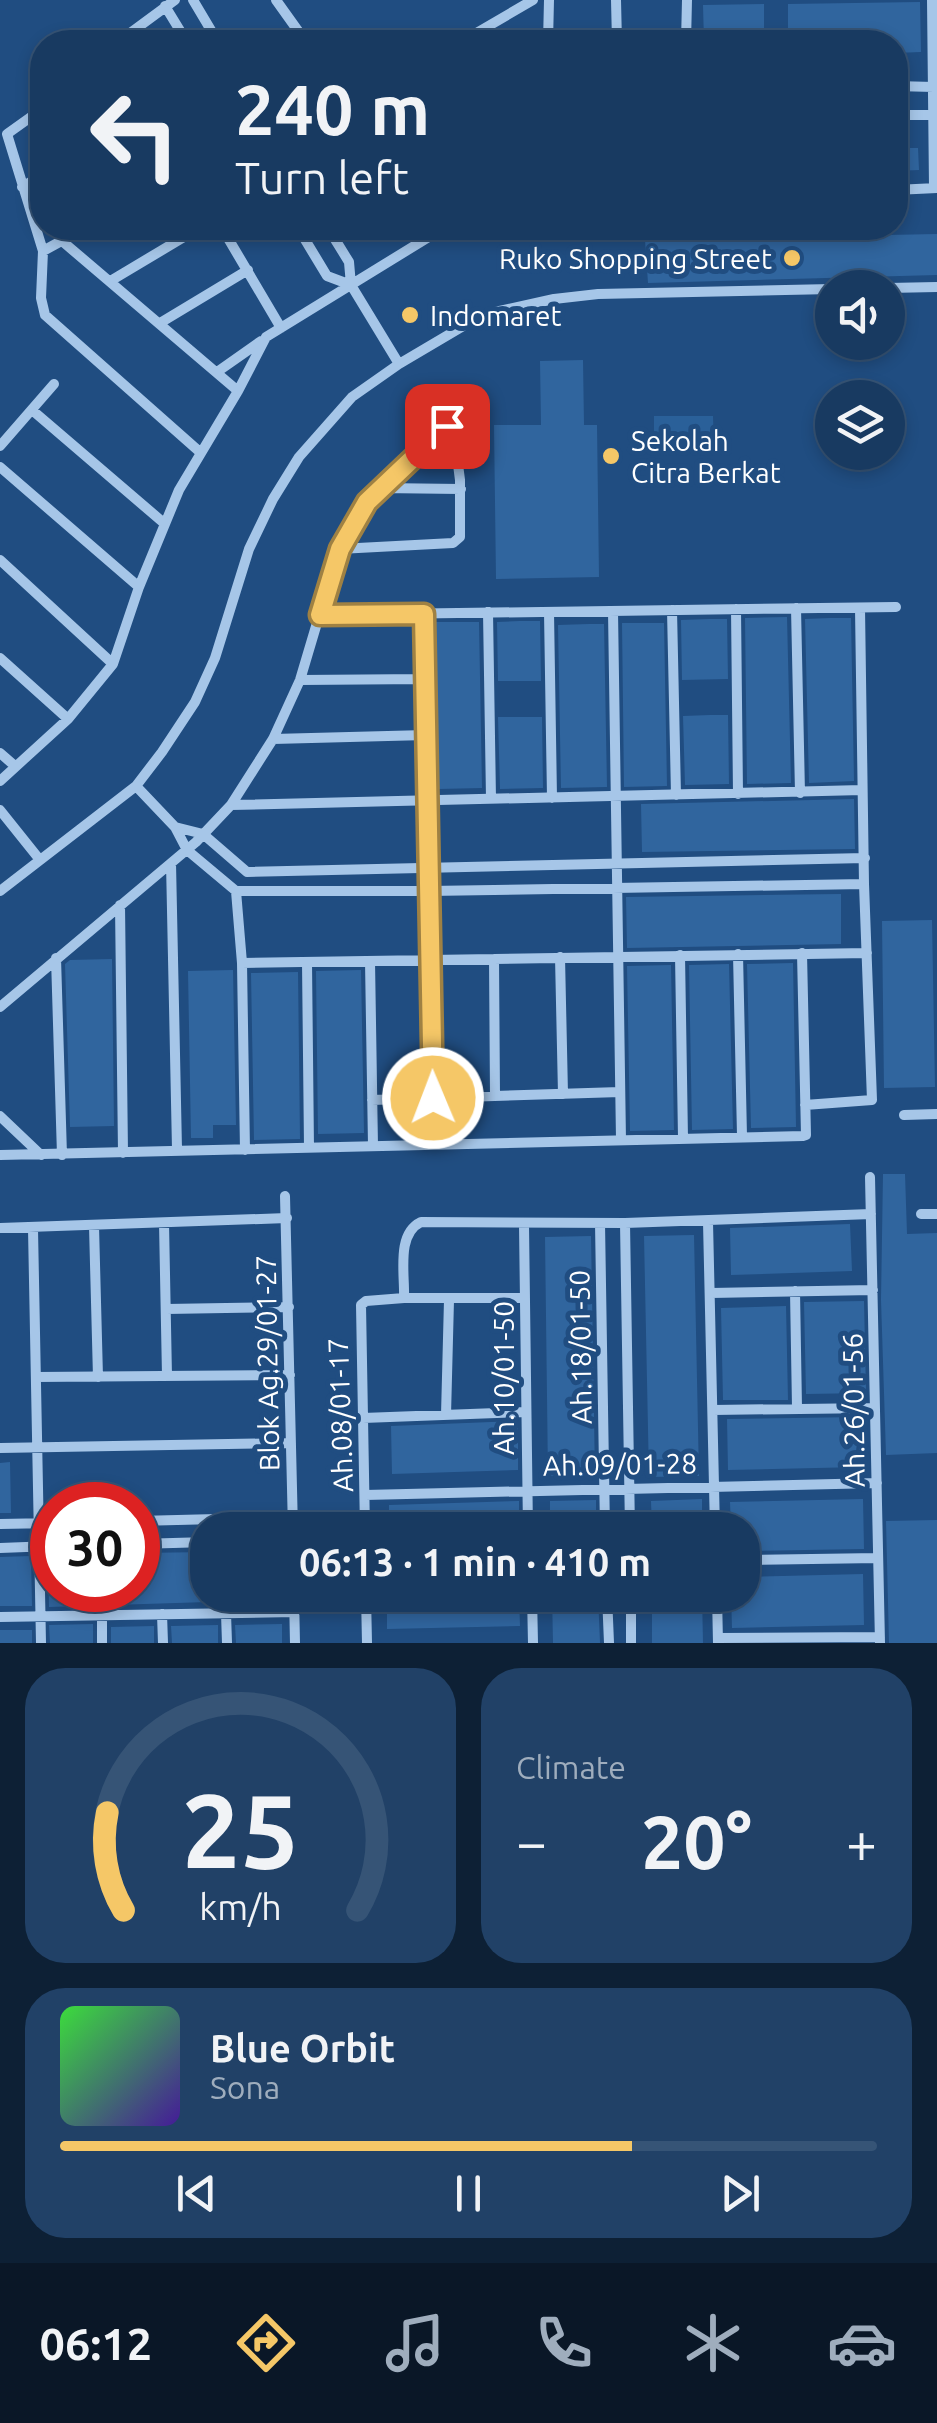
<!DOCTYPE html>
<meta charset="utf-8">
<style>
:root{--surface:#183a61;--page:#214167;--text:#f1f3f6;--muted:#9fadbd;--line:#365476;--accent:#f5c767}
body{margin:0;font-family:Ubuntu,sans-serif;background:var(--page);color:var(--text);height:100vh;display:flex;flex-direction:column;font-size:38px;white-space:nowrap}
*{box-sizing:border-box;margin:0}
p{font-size:32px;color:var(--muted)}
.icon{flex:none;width:55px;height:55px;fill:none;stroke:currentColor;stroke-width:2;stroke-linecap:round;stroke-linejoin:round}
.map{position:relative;height:1643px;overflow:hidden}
.panel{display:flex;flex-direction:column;gap:25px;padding:25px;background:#0d2035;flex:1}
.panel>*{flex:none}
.banner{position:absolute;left:30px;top:30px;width:878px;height:210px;border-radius:40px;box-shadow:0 5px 15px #0003,0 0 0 2px var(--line);background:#183a61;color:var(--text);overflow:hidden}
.tools{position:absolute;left:815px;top:270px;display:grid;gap:20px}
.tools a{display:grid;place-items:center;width:90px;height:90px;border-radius:50%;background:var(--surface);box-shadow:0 5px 15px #0003,0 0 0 2px var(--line);font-size:50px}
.speed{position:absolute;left:30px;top:1482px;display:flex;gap:20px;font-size:50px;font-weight:700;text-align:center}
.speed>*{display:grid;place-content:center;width:130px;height:130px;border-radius:50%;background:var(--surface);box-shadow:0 5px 15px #0003,0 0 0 2px var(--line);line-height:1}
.speed .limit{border:15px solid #d22;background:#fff;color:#111}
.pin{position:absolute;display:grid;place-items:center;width:85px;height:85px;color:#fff;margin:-42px;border-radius:20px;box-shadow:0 5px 15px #0006}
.me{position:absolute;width:110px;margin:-55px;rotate:359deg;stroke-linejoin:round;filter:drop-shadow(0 0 8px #0008)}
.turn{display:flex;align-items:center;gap:35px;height:210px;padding:0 40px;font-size:45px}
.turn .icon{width:130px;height:130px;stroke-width:2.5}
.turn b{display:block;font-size:70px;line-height:85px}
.big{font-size:75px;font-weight:600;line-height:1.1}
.panel .card{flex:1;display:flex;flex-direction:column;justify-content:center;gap:15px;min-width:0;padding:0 35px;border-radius:40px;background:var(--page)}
.panel .dial{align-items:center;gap:0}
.dial svg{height:260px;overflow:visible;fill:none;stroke:var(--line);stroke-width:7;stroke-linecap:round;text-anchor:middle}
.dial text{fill:var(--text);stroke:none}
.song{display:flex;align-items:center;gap:30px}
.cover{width:120px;height:120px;border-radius:15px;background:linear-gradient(135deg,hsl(120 70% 55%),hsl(260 70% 35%))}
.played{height:10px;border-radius:5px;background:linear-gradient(90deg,var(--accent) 70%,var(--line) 70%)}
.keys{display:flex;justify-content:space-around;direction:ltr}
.heat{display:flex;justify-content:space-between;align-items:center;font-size:55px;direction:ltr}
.panel .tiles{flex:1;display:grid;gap:25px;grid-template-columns:1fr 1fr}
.card:last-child{grid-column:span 2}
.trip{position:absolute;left:190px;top:1512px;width:570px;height:100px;border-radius:40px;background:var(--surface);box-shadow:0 5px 15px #0003,0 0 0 2px var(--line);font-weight:600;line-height:100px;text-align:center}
.menu{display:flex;height:160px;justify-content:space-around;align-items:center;background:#0a1727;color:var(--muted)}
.menu .icon{width:70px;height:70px}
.menu .active{color:var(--accent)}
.menu b{font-size:45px;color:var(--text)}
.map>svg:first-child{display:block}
.green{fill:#2a6099}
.building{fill:#30659e}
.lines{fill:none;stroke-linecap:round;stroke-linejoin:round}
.street{stroke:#a6c6e8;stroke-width:10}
.route-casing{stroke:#9f8143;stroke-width:25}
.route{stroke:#f5c767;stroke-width:18}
.poi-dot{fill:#f5c767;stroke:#204d81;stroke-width:4}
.labels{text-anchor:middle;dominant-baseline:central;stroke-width:10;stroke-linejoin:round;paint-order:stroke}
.poi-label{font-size:28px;fill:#fff;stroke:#204d81;text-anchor:start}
.street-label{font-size:28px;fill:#fff;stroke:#204d81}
</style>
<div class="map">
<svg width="937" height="1643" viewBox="0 0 937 1643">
<rect width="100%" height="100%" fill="#204d81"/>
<path class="green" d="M 654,416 L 713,416 L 714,450 L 654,451 Z"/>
<path class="building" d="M 920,2 L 921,52 L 895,53 L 895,42 L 704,42 L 703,5 L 764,4 L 764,32 L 788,32 L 788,4 Z
M 895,148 L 918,148 L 919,170 L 895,171 Z
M 937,234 L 937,275 L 648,283 L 645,240 Z
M 583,360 L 584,425 L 597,425 L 599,577 L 496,579 L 494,425 L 541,425 L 540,361 Z
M 787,617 L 791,783 L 747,784 L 745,618 Z
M 830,618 L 851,618 L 854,781 L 809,783 L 805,619 Z
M 709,619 L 727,619 L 728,679 L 682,680 L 681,620 Z
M 520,621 L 540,621 L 541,681 L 498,681 L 497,622 Z
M 436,622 L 479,622 L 482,788 L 438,789 Z
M 622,623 L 664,623 L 667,786 L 624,787 Z
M 589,624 L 604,624 L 607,787 L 561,788 L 558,625 Z
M 710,715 L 728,715 L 729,784 L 685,785 L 683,716 Z
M 498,717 L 542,717 L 543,788 L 500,789 Z
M 854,799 L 855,849 L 642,852 L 641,804 Z
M 841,894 L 841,944 L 627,948 L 626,897 Z
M 932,920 L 935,1087 L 884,1088 L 882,921 Z
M 112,959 L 114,1126 L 70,1127 L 65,964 L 70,960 Z
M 793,963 L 796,1127 L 751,1128 L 747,964 Z
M 729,964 L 733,1129 L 692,1130 L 689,965 Z
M 671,965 L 674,1130 L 630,1131 L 627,966 Z
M 233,970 L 236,1125 L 213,1125 L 213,1138 L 191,1138 L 188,971 Z
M 361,970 L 364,1133 L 318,1134 L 316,971 Z
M 298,972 L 300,1139 L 254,1140 L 251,973 Z
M 883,1174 L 905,1174 L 907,1234 L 937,1233 L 937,1453 L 886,1455 L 881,1300 Z
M 850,1224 L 852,1271 L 731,1275 L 730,1228 Z
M 694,1235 L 699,1476 L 649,1477 L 644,1236 Z
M 591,1236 L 595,1476 L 548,1476 L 545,1237 Z
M 864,1301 L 866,1393 L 806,1394 L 804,1302 Z
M 786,1306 L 788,1400 L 723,1400 L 721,1308 Z
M 859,1417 L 860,1467 L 728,1470 L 727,1419 Z
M 518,1421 L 518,1470 L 392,1474 L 391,1426 Z
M 10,1462 L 11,1513 L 0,1513 L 0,1463 Z
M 702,1499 L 702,1530 L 652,1530 L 651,1501 Z
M 863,1499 L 864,1549 L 742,1551 L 742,1530 L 731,1530 L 730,1502 Z
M 596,1500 L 596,1530 L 550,1530 L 550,1501 Z
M 519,1501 L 519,1530 L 389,1527 L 389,1505 Z
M 937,1520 L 937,1643 L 889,1643 L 886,1521 Z
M 208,1552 L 208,1602 L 49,1607 L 48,1556 L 52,1556 L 52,1590 L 138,1590 L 138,1553 Z
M 31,1556 L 32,1606 L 0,1606 L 0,1557 Z
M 863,1574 L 864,1625 L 732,1628 L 731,1595 L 742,1595 L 742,1577 Z
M 387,1595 L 519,1595 L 520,1626 L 387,1629 Z
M 552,1595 L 598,1595 L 600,1643 L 553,1643 Z
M 652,1595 L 702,1595 L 703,1643 L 652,1643 Z
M 93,1624 L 93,1643 L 50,1643 L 49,1625 Z
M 282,1624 L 282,1643 L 236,1643 L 235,1625 Z
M 218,1625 L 218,1643 L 172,1643 L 171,1626 Z
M 154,1626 L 154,1643 L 111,1643 L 111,1627 Z
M 0,1630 L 32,1630 L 32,1643 L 0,1643 Z"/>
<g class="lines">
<path class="street" d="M 193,0 L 218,42
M 276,0 L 306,42
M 616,0 L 617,42
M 932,0 L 934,188
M 165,6 L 187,42
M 118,42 L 175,0
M 461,42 L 533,0
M 548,42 L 549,0
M 686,42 L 687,0
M 895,86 L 934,87
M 42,109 L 7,134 L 43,251 L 41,298 L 45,315 L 201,453
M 895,115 L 936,115
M 22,187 L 42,175
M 895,190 L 937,188
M 222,228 L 281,328
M 298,228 L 327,276 L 351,285
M 328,228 L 349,262 L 351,285 L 399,364
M 62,241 L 238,391
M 43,251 L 85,228
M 112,280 L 199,228
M 888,288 L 937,287
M 160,323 L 248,270
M 217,372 L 261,341
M 32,410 L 165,524
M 0,446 L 54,384
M 0,467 L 139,587
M 380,488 L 461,489
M 0,560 L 113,664
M 796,608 L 800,793
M 736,609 L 738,794
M 672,610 L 676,795
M 613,611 L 621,1140
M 488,612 L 491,799
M 549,612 L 552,798
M 424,613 L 433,1098
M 319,615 L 896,607
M 0,658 L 68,719
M 300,680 L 425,679
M 273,739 L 426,735
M 0,753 L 15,766
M 0,781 L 68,719 L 113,664 L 139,587 L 179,490 L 238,391 L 266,337 L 432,235 L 452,228
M 136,786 L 175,827 L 187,850 L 236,891 L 429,891 L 864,884
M 231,805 L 862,790
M 0,810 L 40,860
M 175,827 L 203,834 L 247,872 L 865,858
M 171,863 L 177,1149
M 0,891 L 136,786 L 162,752 L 195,702 L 215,658 L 249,549 L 273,499 L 299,457 L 352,397 L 399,364 L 465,325 L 495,312 L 554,299 L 598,294 L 832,289
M 236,891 L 242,963 L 245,1150
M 120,905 L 123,1153
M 738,954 L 742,1136
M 680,955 L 683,1138
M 560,957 L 563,1094
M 56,958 L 62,1155
M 494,959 L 495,1096
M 370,961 L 373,1146
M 307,962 L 309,1148
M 242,963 L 867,953
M 0,1007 L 196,842 L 231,805 L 273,739 L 300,680 L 339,549 L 367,502 L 447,425 L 453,426 L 460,480 L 460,537 L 453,543 L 339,549
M 372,1100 L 620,1092
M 805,1105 L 872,1100 L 864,884 L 860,608
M 904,1115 L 937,1114
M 0,1116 L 41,1155
M 0,1155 L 803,1136 L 806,1135 L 802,953
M 870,1177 L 880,1643
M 285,1196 L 293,1530
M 921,1214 L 937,1214
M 708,1222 L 715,1530
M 164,1223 L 167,1376
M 600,1223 L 605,1530
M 625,1223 L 630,1530
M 524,1225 L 528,1530
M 94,1226 L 98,1377
M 0,1228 L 287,1218
M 33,1229 L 41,1643
M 795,1291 L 797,1408
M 711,1293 L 873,1290
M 404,1298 C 405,1274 396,1234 421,1222 L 625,1223 L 871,1214
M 166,1309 L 289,1307
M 36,1377 L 290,1375
M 713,1410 L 875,1408
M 446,1415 L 449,1300
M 363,1418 L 524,1412
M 0,1448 L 291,1443
M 365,1495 L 877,1483
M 138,1521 L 293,1517
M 0,1524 L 52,1523
M 365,1530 L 361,1305 L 366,1301 L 404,1298 L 525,1298
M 138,1544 L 208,1542
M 0,1548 L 52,1546
M 742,1560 L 878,1558
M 294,1595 L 295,1643
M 366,1595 L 367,1643
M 532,1595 L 533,1643
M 607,1595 L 609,1643
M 631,1595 L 631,1643
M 717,1595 L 718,1643
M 226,1613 L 227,1643
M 162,1614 L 163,1643
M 102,1615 L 102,1643
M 0,1617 L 295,1612
M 718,1638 L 880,1637"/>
</g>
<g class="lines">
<defs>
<path id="route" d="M 433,1098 L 424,614 L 320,615 L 340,549 L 367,502 L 447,426"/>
</defs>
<use href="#route" class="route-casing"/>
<use href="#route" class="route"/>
</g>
<g class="poi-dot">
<circle cx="792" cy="258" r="10"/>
<circle cx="410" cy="315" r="10"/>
<circle cx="611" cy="456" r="10"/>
</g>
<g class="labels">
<g class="poi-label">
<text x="772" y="258" text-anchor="end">Ruko Shopping Street</text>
<text x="430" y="315">Indomaret</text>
<text x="631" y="440">Sekolah<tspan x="631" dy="32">Citra Berkat</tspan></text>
</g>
<g class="street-label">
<text transform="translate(580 1347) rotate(-91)">Ah.18/01-50</text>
<text transform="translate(267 1363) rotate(-91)">Blok Ag.29/01-27</text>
<text transform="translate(503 1378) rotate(-90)">Ah.10/01-50</text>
<text transform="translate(853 1410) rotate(-91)">Ah.26/01-56</text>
<text transform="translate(340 1415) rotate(-92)">Ah.08/01-17</text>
<text transform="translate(620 1464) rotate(-1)">Ah.09/01-28</text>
</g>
</g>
</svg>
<div class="tools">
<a><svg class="icon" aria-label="sound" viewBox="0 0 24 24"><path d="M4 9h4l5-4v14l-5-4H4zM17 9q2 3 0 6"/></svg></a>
<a><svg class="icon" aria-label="layers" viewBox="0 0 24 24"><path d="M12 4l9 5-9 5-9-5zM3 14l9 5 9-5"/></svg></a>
</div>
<div class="speed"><div class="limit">30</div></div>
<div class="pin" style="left:447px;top:426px;background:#d93025"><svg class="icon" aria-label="arrive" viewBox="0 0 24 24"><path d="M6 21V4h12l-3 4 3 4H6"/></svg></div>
<svg class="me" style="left:433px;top:1098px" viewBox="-20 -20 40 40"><circle r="17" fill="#f5c767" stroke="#fff" stroke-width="3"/><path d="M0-11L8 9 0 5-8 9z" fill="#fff"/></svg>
<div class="trip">06:13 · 1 min · 410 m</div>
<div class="banner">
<div class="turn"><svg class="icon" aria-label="left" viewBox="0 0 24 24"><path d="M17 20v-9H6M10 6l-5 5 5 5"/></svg><div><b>240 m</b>Turn left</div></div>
</div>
</div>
<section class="panel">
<div class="tiles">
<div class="card dial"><svg viewBox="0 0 100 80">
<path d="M14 69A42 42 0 1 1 86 69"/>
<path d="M14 69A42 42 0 0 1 9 39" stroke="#f5c767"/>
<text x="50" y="56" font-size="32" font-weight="700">25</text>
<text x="50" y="72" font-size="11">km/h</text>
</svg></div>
<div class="card"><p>Climate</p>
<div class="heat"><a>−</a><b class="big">20°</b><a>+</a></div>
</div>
<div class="card">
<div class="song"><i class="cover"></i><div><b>Blue Orbit</b><p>Sona</p></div></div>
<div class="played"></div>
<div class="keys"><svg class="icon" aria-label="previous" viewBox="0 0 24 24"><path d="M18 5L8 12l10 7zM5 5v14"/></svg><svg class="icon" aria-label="pause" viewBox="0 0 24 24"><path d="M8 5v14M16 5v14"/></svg><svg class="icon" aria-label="next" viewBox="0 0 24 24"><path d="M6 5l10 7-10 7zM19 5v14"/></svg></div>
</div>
</div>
</section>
<nav class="menu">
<b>06:12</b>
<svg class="icon active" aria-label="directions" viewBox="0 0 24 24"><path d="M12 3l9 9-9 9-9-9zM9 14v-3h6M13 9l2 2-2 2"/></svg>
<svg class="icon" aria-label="music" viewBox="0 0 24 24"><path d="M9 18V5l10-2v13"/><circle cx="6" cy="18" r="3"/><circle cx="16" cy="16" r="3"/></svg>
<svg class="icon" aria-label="phone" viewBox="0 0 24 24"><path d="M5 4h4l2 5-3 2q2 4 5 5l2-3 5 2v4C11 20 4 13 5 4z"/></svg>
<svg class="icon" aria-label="climate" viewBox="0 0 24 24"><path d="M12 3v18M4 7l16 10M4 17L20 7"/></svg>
<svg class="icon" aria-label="car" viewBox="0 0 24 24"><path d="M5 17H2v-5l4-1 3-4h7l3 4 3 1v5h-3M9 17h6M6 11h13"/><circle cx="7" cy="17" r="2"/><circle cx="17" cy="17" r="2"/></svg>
</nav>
